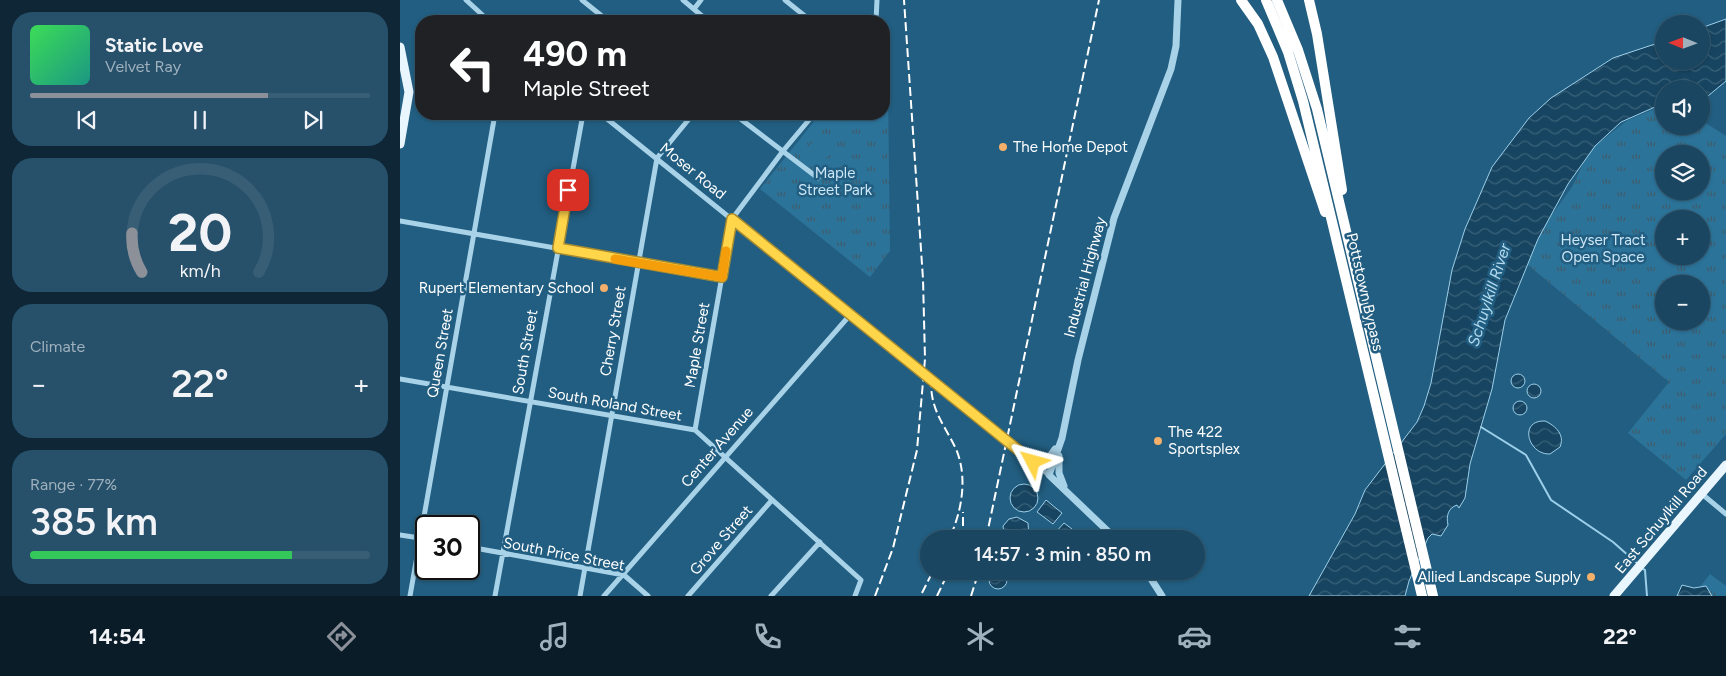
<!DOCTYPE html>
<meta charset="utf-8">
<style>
:root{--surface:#1a4661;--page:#27506a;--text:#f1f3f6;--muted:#9fb1bd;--line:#385e76;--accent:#8c9099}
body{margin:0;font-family:Figtree,sans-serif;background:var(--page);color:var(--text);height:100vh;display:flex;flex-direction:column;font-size:19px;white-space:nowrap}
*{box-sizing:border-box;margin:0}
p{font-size:16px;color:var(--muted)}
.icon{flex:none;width:28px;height:28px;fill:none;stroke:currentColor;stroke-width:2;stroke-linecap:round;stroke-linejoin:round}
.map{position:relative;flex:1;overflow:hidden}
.panel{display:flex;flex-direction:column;gap:12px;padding:12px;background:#0e2635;width:400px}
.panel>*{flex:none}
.guide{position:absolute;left:15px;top:15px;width:475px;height:105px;border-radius:20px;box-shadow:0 1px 4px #0004,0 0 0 1px var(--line);background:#202124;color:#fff;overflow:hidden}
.needle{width:32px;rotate:271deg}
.buttons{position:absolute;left:1255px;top:15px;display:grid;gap:10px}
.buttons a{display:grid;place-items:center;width:55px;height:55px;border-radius:50%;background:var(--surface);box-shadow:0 1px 4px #0004,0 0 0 1px var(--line);font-size:25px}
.speed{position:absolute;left:15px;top:515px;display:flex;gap:10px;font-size:25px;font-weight:700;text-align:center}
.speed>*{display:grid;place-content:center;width:65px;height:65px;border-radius:50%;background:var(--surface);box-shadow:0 1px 4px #0004,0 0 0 1px var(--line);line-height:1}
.speed .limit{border:2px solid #111;border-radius:8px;background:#fff;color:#111}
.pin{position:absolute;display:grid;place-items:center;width:42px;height:42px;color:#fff;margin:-21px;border-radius:10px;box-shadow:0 2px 8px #0006}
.me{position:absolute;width:55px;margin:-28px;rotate:309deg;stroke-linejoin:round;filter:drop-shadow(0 0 4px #0008)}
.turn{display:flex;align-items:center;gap:18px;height:105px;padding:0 25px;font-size:22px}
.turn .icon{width:65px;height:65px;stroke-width:2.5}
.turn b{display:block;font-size:35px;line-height:42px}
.big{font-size:38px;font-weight:600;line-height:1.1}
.panel .widget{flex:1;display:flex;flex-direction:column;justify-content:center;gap:8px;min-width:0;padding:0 18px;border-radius:20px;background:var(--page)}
.panel .dial{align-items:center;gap:0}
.dial svg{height:130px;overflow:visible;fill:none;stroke:var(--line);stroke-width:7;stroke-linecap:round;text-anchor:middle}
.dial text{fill:var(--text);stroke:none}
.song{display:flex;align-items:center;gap:15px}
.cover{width:60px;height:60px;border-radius:8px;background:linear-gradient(135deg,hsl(130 70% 55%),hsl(170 70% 35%))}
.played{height:5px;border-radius:2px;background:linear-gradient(90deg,var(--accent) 70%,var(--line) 70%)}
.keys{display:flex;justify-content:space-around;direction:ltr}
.heat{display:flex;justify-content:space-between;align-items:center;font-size:28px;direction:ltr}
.charge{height:8px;border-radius:4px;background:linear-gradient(90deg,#34c759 77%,var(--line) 0)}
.trip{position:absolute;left:520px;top:530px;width:285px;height:50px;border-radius:25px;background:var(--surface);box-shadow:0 1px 4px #0004,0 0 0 1px var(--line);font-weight:600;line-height:50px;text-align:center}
.dock{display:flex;height:80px;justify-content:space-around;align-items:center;background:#0a1c27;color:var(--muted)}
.dock .icon{width:35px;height:35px}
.dock .selected{color:var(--accent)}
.dock b{font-size:22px;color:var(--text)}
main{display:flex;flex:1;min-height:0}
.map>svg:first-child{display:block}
.grass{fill:url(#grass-tufts);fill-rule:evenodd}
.pitch{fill:#2c7399}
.water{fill:url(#water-waves);stroke:#9ccfe9}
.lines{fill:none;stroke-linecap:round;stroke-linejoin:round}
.stream{stroke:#9ccfe9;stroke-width:2}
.minor{stroke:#a8d2e8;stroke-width:5}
.tertiary{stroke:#a8d2e8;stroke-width:7}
.primary{stroke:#eaf6fd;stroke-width:9}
.motorway{stroke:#fff;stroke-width:10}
.rail{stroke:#fff;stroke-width:2;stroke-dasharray:9 4;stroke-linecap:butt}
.minor-bridge{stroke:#a8d2e8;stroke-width:5}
.route-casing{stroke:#a68a30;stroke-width:12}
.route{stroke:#ffd54a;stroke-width:9}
.slow{stroke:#f59e0b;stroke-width:9}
.poi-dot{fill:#f4b06a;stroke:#225e81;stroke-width:2}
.labels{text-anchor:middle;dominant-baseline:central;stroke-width:5;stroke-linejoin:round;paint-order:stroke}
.poi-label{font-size:15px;fill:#fff;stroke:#225e81;text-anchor:start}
.street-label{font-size:15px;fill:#fff;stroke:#225e81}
.park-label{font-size:15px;fill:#cce7f6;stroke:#225e81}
.water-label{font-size:16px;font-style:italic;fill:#b3dbef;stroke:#225e81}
</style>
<main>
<section class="panel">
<div class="widget">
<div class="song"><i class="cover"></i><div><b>Static Love</b><p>Velvet Ray</p></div></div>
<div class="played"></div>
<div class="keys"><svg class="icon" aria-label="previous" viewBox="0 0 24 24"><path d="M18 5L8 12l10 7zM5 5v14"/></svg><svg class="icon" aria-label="pause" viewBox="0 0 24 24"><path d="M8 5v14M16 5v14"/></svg><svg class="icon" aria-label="next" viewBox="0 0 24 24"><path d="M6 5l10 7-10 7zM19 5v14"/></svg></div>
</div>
<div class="widget dial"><svg viewBox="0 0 100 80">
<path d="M14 69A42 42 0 1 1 86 69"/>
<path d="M14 69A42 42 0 0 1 8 45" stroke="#8c9099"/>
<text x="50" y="56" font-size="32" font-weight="700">20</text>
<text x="50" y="72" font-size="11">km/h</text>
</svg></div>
<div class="widget"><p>Climate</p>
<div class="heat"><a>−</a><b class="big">22°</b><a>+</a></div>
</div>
<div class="widget"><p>Range · 77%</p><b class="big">385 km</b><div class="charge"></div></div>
</section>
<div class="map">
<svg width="1326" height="596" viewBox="0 0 1326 596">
<defs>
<pattern id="grass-tufts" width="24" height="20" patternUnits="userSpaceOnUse" patternTransform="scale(1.25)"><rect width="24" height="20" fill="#2c7399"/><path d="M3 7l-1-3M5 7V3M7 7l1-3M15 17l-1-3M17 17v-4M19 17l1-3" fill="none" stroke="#3f5c6b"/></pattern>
<pattern id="water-waves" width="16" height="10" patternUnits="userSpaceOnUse" patternTransform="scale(1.25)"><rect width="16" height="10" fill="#174561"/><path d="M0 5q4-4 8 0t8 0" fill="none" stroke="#3a6179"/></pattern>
</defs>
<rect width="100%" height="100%" fill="#225e81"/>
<path class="grass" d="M 484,88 L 488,92 L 490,251 L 470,277 L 360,189 L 420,114 L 484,114 Z
M 1264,105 L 1264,126 L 1301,126 L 1301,120 L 1326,136 L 1326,434 L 1286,480 L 1228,433 L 1269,382 L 1123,261 L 1151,216 L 1172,187 L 1186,158 L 1196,145 L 1228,120 ZM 1264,154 L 1301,154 L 1301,191 L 1264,191 ZM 1264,219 L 1301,219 L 1301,256 L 1264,256 ZM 1264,284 L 1301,284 L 1301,321 L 1264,321 Z
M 1310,574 L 1326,586 L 1326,596 L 1293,596 Z"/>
<path class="pitch" d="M 416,138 L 422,144 L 411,158 L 404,152 Z
M 425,145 L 431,151 L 420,165 L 413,160 Z
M 434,153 L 440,158 L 429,172 L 422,167 Z"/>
<path class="water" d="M 1326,19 L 1326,81 L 1308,96 L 1301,95 L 1301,89 L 1264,89 L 1264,103 L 1221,122 L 1195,146 L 1168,184 L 1138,239 L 1105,320 L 1092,389 L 1070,464 L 1065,498 L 1059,508 L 1057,505 C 1048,508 1046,516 1048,525 L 1041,536 L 1032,534 L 1028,538 L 1009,581 L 1005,596 L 909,596 L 955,514 L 965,490 L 1017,422 L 1024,406 L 1031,383 L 1052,270 L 1065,229 L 1092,167 L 1129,118 L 1151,98 L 1213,58 L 1264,41 L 1264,61 L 1301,61 L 1301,28 Z
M1111 381a7 7 0 1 1 14 0a7 7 0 1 1-14 0Z
M1127 391a7 7 0 1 1 14 0a7 7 0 1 1-14 0Z
M1113 408a7 7 0 1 1 14 0a7 7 0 1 1-14 0Z
M 1145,421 C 1156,426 1165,435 1160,447 L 1150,454 C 1128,455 1118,420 1145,421 Z
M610 498a14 14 0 1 1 28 0a14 14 0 1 1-28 0Z
M 646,500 L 662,513 L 653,524 L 637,512 Z
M 617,517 L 628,523 L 629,537 L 605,539 L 603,526 L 609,519 Z
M 664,523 L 672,529 L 664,539 L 654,534 Z
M589 580a9 9 0 1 1 18 0a9 9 0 1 1-18 0Z
M 1282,585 L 1294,588 L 1306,586 L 1312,596 L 1277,596 Z"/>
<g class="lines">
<path class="stream" d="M 1081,427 L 1126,455 L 1151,500 L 1213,542 L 1238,564
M 1241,568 L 1245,570 L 1247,596"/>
<path class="minor" d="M 66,0 L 89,21
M 182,0 L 208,21
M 283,0 L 308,21
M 385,0 L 411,21
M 294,9 L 301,0
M 476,21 L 477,0
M 201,114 L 509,362
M 334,114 L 418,178
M 0,221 L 322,277
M 0,379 L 295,430 L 461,580 L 455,596
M 544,391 L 649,475
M 295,430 L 332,219 L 383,151 L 414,114
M 1302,494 L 1326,514
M 0,535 L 26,539
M 69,547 L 224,575 L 248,596
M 10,596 L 95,114
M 95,596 L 183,114
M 180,596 L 257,158 L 293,114
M 204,596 L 450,315
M 288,596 L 372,500
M 371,596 L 420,542"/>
<path class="tertiary" d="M 659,456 L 659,473 L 664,486
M 633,462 L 647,460 L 655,449
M 716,539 L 649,475 L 662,438 L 678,360 L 714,218 L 771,69 L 776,46 L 778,0
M 746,571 L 762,596"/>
<path class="primary" d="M 0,47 L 9,92 L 0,144
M 1214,596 L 1326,465"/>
<path class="motorway" d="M 841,0 L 858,24 L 873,57 L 925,212
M 866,0 L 888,52 L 903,101 L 1022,596
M 877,0 L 898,50 L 917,109 L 1033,596
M 909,0 L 917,34 L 942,190"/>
<path class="rail" d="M 531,378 C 530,410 543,422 556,449 C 568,477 562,512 549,539
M 563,539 L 563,512
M 586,539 L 699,0
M 522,593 L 533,571
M 475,596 L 493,548 L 517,450 L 525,359 L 523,279 L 504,0
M 537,596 L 549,571
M 571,596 L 579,571"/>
<path class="minor-bridge" d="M 509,362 L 544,391"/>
</g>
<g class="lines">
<defs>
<path id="route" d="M 168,190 L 158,248 L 322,277 L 332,219 L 633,462"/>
</defs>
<use href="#route" class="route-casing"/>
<use href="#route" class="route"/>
<path class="slow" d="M 215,259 L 322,277 L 326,251"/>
</g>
<g class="poi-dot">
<circle cx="603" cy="147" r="5"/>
<circle cx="204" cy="288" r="5"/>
<circle cx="758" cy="441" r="5"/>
<circle cx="1191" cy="577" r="5"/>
</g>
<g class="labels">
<g class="poi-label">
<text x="613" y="147">The Home Depot</text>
<text x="194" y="288" text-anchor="end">Rupert Elementary School</text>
<text x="768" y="432">The 422<tspan x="768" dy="17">Sportsplex</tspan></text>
<text x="1181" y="577" text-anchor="end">Allied Landscape Supply</text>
</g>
<g class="street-label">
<text transform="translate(293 171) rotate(39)">Moser Road</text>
<text transform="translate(685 277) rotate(-75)">Industrial Highway</text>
<text transform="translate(965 292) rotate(77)">Pottstown Bypass</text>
<text transform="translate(213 331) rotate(-80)">Cherry Street</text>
<text transform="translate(297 345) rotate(-80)">Maple Street</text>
<text transform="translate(125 352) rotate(-80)">South Street</text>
<text transform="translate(40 353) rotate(-80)">Queen Street</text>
<text transform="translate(215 404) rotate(10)">South Roland Street</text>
<text transform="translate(317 447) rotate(-49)">Center Avenue</text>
<text transform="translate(1261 520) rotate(-50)">East Schuylkill Road</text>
<text transform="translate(321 540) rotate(-49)">Grove Street</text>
<text transform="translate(164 554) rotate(11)">South Price Street</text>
</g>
<g class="park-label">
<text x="435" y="173">Maple<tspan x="435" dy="17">Street Park</tspan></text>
<text x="1203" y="240">Heyser Tract<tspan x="1203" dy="17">Open Space</tspan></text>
</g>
<g class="water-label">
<text transform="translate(1089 295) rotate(-72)">Schuylkill River</text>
</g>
</g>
</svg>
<div class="buttons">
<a><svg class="needle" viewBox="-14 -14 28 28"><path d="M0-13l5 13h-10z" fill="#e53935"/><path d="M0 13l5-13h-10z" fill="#9fb1bd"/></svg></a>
<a><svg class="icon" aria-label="sound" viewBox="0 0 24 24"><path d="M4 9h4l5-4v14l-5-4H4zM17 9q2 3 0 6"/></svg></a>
<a><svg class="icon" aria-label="layers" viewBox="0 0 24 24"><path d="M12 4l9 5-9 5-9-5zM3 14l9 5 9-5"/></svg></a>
<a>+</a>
<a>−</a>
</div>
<div class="speed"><div class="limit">30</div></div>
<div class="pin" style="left:168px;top:190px;background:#d93025"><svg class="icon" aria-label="arrive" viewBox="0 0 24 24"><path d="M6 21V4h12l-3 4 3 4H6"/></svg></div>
<svg class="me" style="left:633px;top:462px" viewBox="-20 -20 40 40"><path d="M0-17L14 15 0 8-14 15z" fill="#ffd54a" stroke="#fff" stroke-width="4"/></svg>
<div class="trip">14:57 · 3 min · 850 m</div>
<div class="guide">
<div class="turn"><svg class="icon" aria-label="left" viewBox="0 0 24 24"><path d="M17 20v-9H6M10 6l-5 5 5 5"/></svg><div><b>490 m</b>Maple Street</div></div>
</div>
</div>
</main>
<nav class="dock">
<b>14:54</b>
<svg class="icon selected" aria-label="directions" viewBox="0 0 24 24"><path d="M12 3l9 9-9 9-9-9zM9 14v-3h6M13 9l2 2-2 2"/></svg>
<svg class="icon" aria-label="music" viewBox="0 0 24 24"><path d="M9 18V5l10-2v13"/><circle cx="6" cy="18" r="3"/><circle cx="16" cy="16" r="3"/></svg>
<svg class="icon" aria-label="phone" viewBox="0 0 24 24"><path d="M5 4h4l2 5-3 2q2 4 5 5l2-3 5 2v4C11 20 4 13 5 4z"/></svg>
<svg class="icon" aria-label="climate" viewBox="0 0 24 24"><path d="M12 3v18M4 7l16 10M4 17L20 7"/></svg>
<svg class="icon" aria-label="car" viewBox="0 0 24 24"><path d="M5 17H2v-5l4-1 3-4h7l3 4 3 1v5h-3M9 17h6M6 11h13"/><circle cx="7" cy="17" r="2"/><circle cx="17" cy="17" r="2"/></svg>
<svg class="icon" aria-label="filters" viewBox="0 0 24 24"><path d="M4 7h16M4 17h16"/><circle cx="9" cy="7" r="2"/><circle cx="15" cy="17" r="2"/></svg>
<b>22°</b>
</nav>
